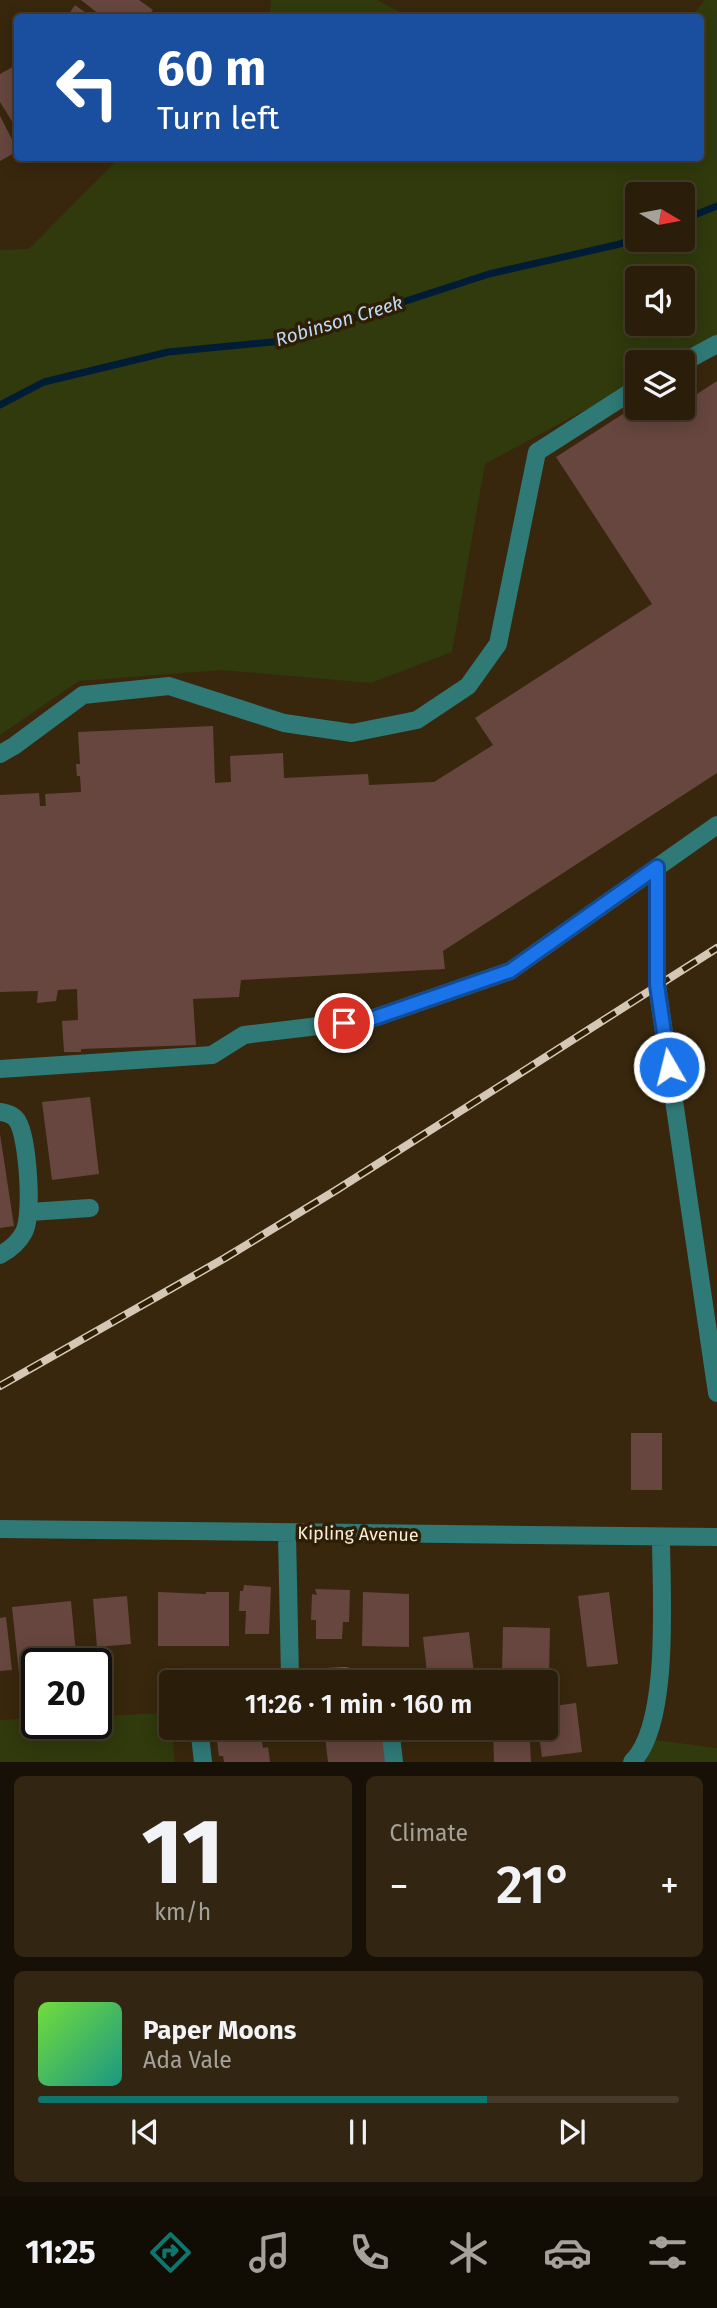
<!DOCTYPE html>
<meta charset="utf-8">
<style>
:root{--surface:#2a1d0a;--page:#322613;--text:#f1f3f6;--muted:#a5a29c;--line:#463b2b;--accent:#0f766e}
body{margin:0;font-family:"Fira Sans",sans-serif;background:var(--page);color:var(--text);height:100vh;display:flex;flex-direction:column;font-size:26px;white-space:nowrap}
*{box-sizing:border-box;margin:0}
p{font-size:23px;color:var(--muted)}
.icon{flex:none;width:38px;height:38px;fill:none;stroke:currentColor;stroke-width:2;stroke-linecap:round;stroke-linejoin:round}
.map{position:relative;height:1762px;overflow:hidden}
.panel{display:flex;flex-direction:column;gap:14px;padding:14px;background:#171006;flex:1}
.panel>*{flex:none}
.hud{position:absolute;left:14px;top:14px;width:690px;height:147px;border-radius:7px;box-shadow:0 4px 18px #0003,0 0 0 2px var(--line);background:#1a4fa0;color:#fff;overflow:hidden}
.needle{width:46px;rotate:100deg}
.buttons{position:absolute;left:625px;top:182px;display:grid;gap:14px}
.buttons a{display:grid;place-items:center;width:70px;height:70px;border-radius:7px;background:var(--surface);box-shadow:0 4px 18px #0003,0 0 0 2px var(--line);font-size:35px}
.speed{position:absolute;left:21px;top:1648px;display:flex;gap:14px;font-size:35px;font-weight:700;text-align:center}
.speed>*{display:grid;place-content:center;width:91px;height:91px;border-radius:50%;background:var(--surface);box-shadow:0 4px 18px #0003,0 0 0 2px var(--line);line-height:1}
.speed .limit{border:4px solid #111;border-radius:10px;background:#fff;color:#111}
.pin{position:absolute;display:grid;place-items:center;width:60px;height:60px;color:#fff;margin:-30px;border:4px solid #fff;border-radius:50%;box-shadow:0 2px 7px #0007}
.me{position:absolute;width:77px;margin:-38px;rotate:352deg;stroke-linejoin:round;filter:drop-shadow(0 0 5px #0008)}
.turn{display:flex;align-items:center;gap:24px;height:147px;padding:0 28px;font-size:32px}
.turn .icon{width:91px;height:91px;stroke-width:2.5}
.turn b{display:block;font-size:49px;line-height:60px}
.big{font-size:52px;font-weight:600;line-height:1.1}
.panel .widget{flex:1;display:flex;flex-direction:column;justify-content:center;gap:10px;min-width:0;padding:0 24px;border-radius:10px;background:var(--page)}
.panel .dial{align-items:center;gap:0}
.dial b{font-size:91px;line-height:1}
.song{display:flex;align-items:center;gap:21px}
.cover{width:84px;height:84px;border-radius:10px;background:linear-gradient(135deg,hsl(100 70% 55%),hsl(170 70% 35%))}
.played{height:7px;border-radius:4px;background:linear-gradient(90deg,var(--accent) 70%,var(--line) 70%)}
.keys{display:flex;justify-content:space-around;direction:ltr}
.heat{display:flex;justify-content:space-between;align-items:center;font-size:38px;direction:ltr}
.panel .tiles{flex:1;display:grid;gap:14px;grid-template-columns:1fr 1fr}
.widget:last-child{grid-column:span 2}
.trip{position:absolute;left:159px;top:1670px;width:399px;height:70px;border-radius:7px;background:var(--surface);box-shadow:0 4px 18px #0003,0 0 0 2px var(--line);font-weight:600;line-height:70px;text-align:center}
.tabs{display:flex;height:112px;justify-content:space-around;align-items:center;background:#110c04;color:var(--muted)}
.tabs .icon{width:49px;height:49px}
.tabs .current{color:var(--accent)}
.tabs b{font-size:32px;color:var(--text)}
.map>svg:first-child{display:block}
.green{fill:#303a0c;fill-rule:evenodd}
.lines{fill:none;stroke-linecap:round;stroke-linejoin:round}
.stream{stroke:#001c36;stroke-width:7}
.building{fill:#67463f}
.minor{stroke:#2f7977;stroke-width:18}
.rail-casing{stroke:#d4c7b6;stroke-width:8}
.rail{stroke:#2e1e03;stroke-width:5;stroke-dasharray:16;stroke-linecap:butt}
.route-casing{stroke:#114b97;stroke-width:18}
.route{stroke:#1a73e8;stroke-width:12}
.labels{text-anchor:middle;dominant-baseline:central;stroke-width:7;stroke-linejoin:round;paint-order:stroke}
.street-label{font-size:18px;fill:#f8ecdd;stroke:#2e1e03}
.water-label{font-size:19px;font-style:italic;fill:#bcdaf8;stroke:#2e1e03}
</style>
<div class="map">
<svg width="717" height="1762" viewBox="0 0 717 1762">
<rect width="100%" height="100%" fill="#38270d"/>
<path class="green" d="M 271,0 L 377,0 L 410,17 L 270,17 Z
M 705,0 L 717,0 L 717,338 L 673,362 L 637,362 L 637,382 L 485,464 L 452,652 L 371,683 L 221,670 L 79,681 L 0,735 L 0,250 L 29,249 L 119,158 L 700,158 L 700,18 L 691,17 ZM 637,194 L 682,194 L 682,240 L 637,240 ZM 637,278 L 682,278 L 682,324 L 637,324 Z
M 170,1713 L 175,1762 L 0,1762 L 0,1720 L 37,1718 L 37,1724 L 96,1724 L 96,1716 Z
M 648,1739 L 717,1748 L 717,1762 L 629,1762 Z"/>
<g class="lines">
<path class="stream" d="M 682,220 L 717,206
M 0,405 L 44,382 L 168,352 L 283,341 L 489,274 L 620,244 L 637,237"/>
</g>
<path class="building" d="M 81,0 L 139,0 L 153,10 L 147,18 L 104,18 Z
M 75,5 L 93,18 L 66,18 Z
M 18,64 L 18,131 L 0,102 L 0,74 Z
M 0,116 L 18,151 L 0,161 Z
M 682,379 L 694,396 L 717,381 L 717,773 L 443,951 L 445,969 L 241,980 L 239,997 L 193,999 L 196,1045 L 81,1049 L 81,1052 L 64,1052 L 62,1021 L 78,1020 L 77,989 L 58,990 L 56,1001 L 37,1003 L 38,991 L 0,992 L 0,795 L 39,793 L 40,806 L 46,806 L 45,794 L 81,792 L 80,776 L 77,776 L 76,764 L 80,764 L 78,732 L 213,726 L 215,783 L 231,782 L 230,756 L 283,753 L 284,778 L 368,774 L 369,785 L 434,782 L 493,745 L 475,718 L 652,604 L 556,457 L 637,405 L 637,408 L 682,408 Z
M 90,1097 L 99,1174 L 52,1180 L 42,1102 Z
M 0,1134 L 14,1226 L 0,1228 Z
M 631,1433 L 662,1433 L 662,1490 L 631,1490 Z
M 244,1585 L 271,1587 L 269,1634 L 245,1634 L 246,1611 L 239,1611 L 240,1591 L 243,1591 Z
M 315,1589 L 350,1590 L 349,1622 L 343,1622 L 342,1639 L 316,1639 L 316,1620 L 311,1620 L 312,1594 L 317,1595 Z
M 158,1592 L 206,1594 L 206,1592 L 229,1592 L 229,1646 L 158,1646 Z
M 363,1592 L 409,1594 L 409,1647 L 362,1646 Z
M 609,1592 L 618,1664 L 587,1667 L 578,1596 Z
M 127,1596 L 131,1644 L 97,1647 L 93,1599 Z
M 71,1601 L 77,1664 L 37,1664 L 37,1682 L 20,1683 L 12,1607 Z
M 6,1617 L 12,1670 L 0,1671 L 0,1618 Z
M 503,1627 L 550,1628 L 549,1674 L 502,1674 Z
M 469,1632 L 475,1682 L 428,1682 L 423,1637 Z
M 576,1703 L 582,1752 L 542,1757 L 538,1727 L 546,1727 L 546,1707 Z
M 221,1727 L 265,1727 L 266,1731 L 260,1732 L 263,1748 L 268,1747 L 270,1762 L 224,1762 L 223,1756 L 219,1756 L 216,1734 L 221,1733 Z
M 324,1727 L 382,1727 L 387,1762 L 328,1762 Z
M 493,1727 L 529,1727 L 531,1762 L 494,1762 Z"/>
<g class="lines">
<path class="minor" d="M 682,363 L 717,344
M 0,754 L 14,746 L 83,695 L 169,686 L 284,723 L 352,733 L 417,720 L 468,686 L 498,644 L 537,452 L 637,388
M 657,867 L 657,985 L 717,1393
M 0,1069 L 212,1055 L 244,1035 L 368,1020 L 510,971 L 717,825
M 0,1112 C 7,1113 15,1116 18,1122 C 28,1140 33,1215 24,1232 C 19,1242 9,1250 0,1255
M 30,1212 L 90,1208
M 0,1529 L 717,1537
M 287,1534 L 290,1678
M 232,1682 L 345,1676 L 369,1682
M 199,1727 L 203,1762
M 390,1727 L 394,1762
M 632,1762 C 671,1724 661,1591 661,1537"/>
<defs>
<path id="rail" d="M 0,1386 L 225,1258 L 338,1189 L 717,948"/>
</defs>
<use href="#rail" class="rail-casing"/>
<use href="#rail" class="rail"/>
</g>
<g class="lines">
<defs>
<path id="route" d="M 344,1023 L 368,1020 L 510,971 L 657,867 L 657,985 L 669,1067"/>
</defs>
<use href="#route" class="route-casing"/>
<use href="#route" class="route"/>
</g>
<g class="labels">
<g class="street-label">
<text transform="translate(358 1534) rotate(1)">Kipling Avenue</text>
</g>
<g class="water-label">
<text transform="translate(339 321) rotate(-17)">Robinson Creek</text>
</g>
</g>
</svg>
<div class="buttons">
<a><svg class="needle" viewBox="-14 -14 28 28"><path d="M0-13l5 13h-10z" fill="#e53935"/><path d="M0 13l5-13h-10z" fill="#a5a29c"/></svg></a>
<a><svg class="icon" aria-label="sound" viewBox="0 0 24 24"><path d="M4 9h4l5-4v14l-5-4H4zM17 9q2 3 0 6"/></svg></a>
<a><svg class="icon" aria-label="layers" viewBox="0 0 24 24"><path d="M12 4l9 5-9 5-9-5zM3 14l9 5 9-5"/></svg></a>
</div>
<div class="speed"><div class="limit">20</div></div>
<div class="pin" style="left:344px;top:1023px;background:#d93025"><svg class="icon" aria-label="arrive" viewBox="0 0 24 24"><path d="M6 21V4h12l-3 4 3 4H6"/></svg></div>
<svg class="me" style="left:669px;top:1067px" viewBox="-20 -20 40 40"><circle r="17" fill="#1a73e8" stroke="#fff" stroke-width="3"/><path d="M0-11L8 9 0 5-8 9z" fill="#fff"/></svg>
<div class="trip">11:26 · 1 min · 160 m</div>
<div class="hud">
<div class="turn"><svg class="icon" aria-label="left" viewBox="0 0 24 24"><path d="M17 20v-9H6M10 6l-5 5 5 5"/></svg><div><b>60 m</b>Turn left</div></div>
</div>
</div>
<section class="panel">
<div class="tiles">
<div class="widget dial"><b>11</b><p>km/h</p></div>
<div class="widget"><p>Climate</p>
<div class="heat"><a>−</a><b class="big">21°</b><a>+</a></div>
</div>
<div class="widget">
<div class="song"><i class="cover"></i><div><b>Paper Moons</b><p>Ada Vale</p></div></div>
<div class="played"></div>
<div class="keys"><svg class="icon" aria-label="previous" viewBox="0 0 24 24"><path d="M18 5L8 12l10 7zM5 5v14"/></svg><svg class="icon" aria-label="pause" viewBox="0 0 24 24"><path d="M8 5v14M16 5v14"/></svg><svg class="icon" aria-label="next" viewBox="0 0 24 24"><path d="M6 5l10 7-10 7zM19 5v14"/></svg></div>
</div>
</div>
</section>
<nav class="tabs">
<b>11:25</b>
<svg class="icon current" aria-label="directions" viewBox="0 0 24 24"><path d="M12 3l9 9-9 9-9-9zM9 14v-3h6M13 9l2 2-2 2"/></svg>
<svg class="icon" aria-label="music" viewBox="0 0 24 24"><path d="M9 18V5l10-2v13"/><circle cx="6" cy="18" r="3"/><circle cx="16" cy="16" r="3"/></svg>
<svg class="icon" aria-label="phone" viewBox="0 0 24 24"><path d="M5 4h4l2 5-3 2q2 4 5 5l2-3 5 2v4C11 20 4 13 5 4z"/></svg>
<svg class="icon" aria-label="climate" viewBox="0 0 24 24"><path d="M12 3v18M4 7l16 10M4 17L20 7"/></svg>
<svg class="icon" aria-label="car" viewBox="0 0 24 24"><path d="M5 17H2v-5l4-1 3-4h7l3 4 3 1v5h-3M9 17h6M6 11h13"/><circle cx="7" cy="17" r="2"/><circle cx="17" cy="17" r="2"/></svg>
<svg class="icon" aria-label="filters" viewBox="0 0 24 24"><path d="M4 7h16M4 17h16"/><circle cx="9" cy="7" r="2"/><circle cx="15" cy="17" r="2"/></svg>
</nav>
